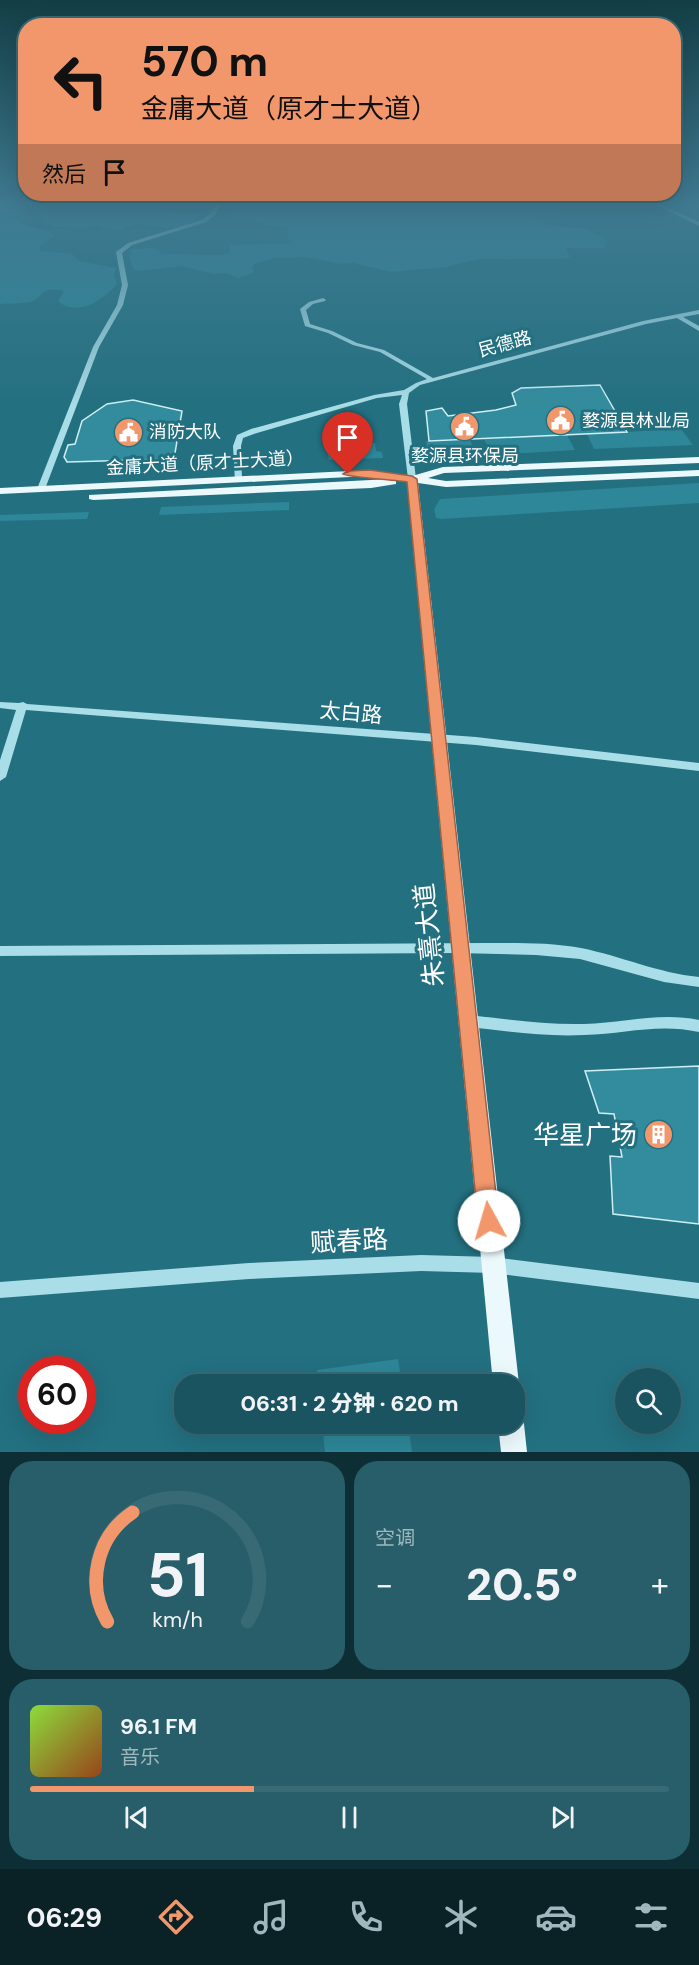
<!DOCTYPE html>
<html lang="zh">
<meta charset="utf-8">
<style>
:root{--surface:#1a5460;--page:#275e69;--text:#f1f3f6;--muted:#9fb7bd;--line:#386a75;--accent:#f2976c}
body{margin:0;font-family:"DM Sans","Noto Sans SC",sans-serif;background:var(--page);color:var(--text);height:100vh;display:flex;flex-direction:column;font-size:22px;white-space:nowrap}
*{box-sizing:border-box;margin:0}
p{font-size:20px;color:var(--muted)}
.icon{flex:none;width:33px;height:33px;fill:none;stroke:currentColor;stroke-width:2;stroke-linecap:round;stroke-linejoin:round}
.map{position:relative;height:1452px;overflow:hidden}
.details{display:flex;flex-direction:column;gap:9px;padding:9px;background:#0e2e35;flex:1}
.details>*{flex:none}
.banner{position:absolute;left:18px;top:18px;width:663px;height:183px;border-radius:24px;box-shadow:0 6px 24px #0002,0 0 0 2px var(--line);background:#f2976c;color:#111;overflow:hidden}
.fabs{position:absolute;left:615px;top:1368px;display:grid;gap:12px}
.fabs a{display:grid;place-items:center;width:66px;height:66px;border-radius:50%;background:var(--surface);box-shadow:0 6px 24px #0002,0 0 0 2px var(--line);font-size:30px}
.speed{position:absolute;left:18px;top:1356px;display:flex;gap:12px;font-size:30px;font-weight:700;text-align:center}
.speed>*{display:grid;place-content:center;width:78px;height:78px;border-radius:50%;background:var(--surface);box-shadow:0 6px 24px #0002,0 0 0 2px var(--line);line-height:1}
.speed .limit{border:9px solid #d22;background:#fff;color:#111}
.pin{position:absolute;display:grid;place-items:center;width:51px;height:51px;color:#fff;margin:-62px -26px;border-radius:50% 50% 50% 0;rotate:-45deg;box-shadow:0 0 6px #0007}
.pin .icon{rotate:45deg}
.me{position:absolute;width:66px;margin:-33px;rotate:354deg;stroke-linejoin:round;filter:drop-shadow(0 0 4px #0008)}
.turn{display:flex;align-items:center;gap:21px;height:126px;padding:0 24px;font-size:27px}
.turn .icon{width:78px;height:78px;stroke-width:2.5}
.turn b{display:block;font-size:42px;line-height:51px}
.then{display:flex;align-items:center;height:57px;padding:0 24px;background:#0003;gap:12px;font-size:22px}
.big{font-size:45px;font-weight:800;line-height:1.1}
.details .widget{flex:1;display:flex;flex-direction:column;justify-content:center;gap:9px;min-width:0;padding:0 21px;border-radius:24px;background:var(--page)}
.details .dial{align-items:center;gap:0}
.dial svg{height:156px;overflow:visible;fill:none;stroke:var(--line);stroke-width:7;stroke-linecap:round;text-anchor:middle}
.dial text{fill:var(--text);stroke:none}
.song{display:flex;align-items:center;gap:18px}
.cover{width:72px;height:72px;border-radius:9px;background:linear-gradient(135deg,hsl(90 70% 55%),hsl(20 70% 35%))}
.played{height:6px;border-radius:3px;background:linear-gradient(90deg,var(--accent) 35%,var(--line) 35%)}
.keys{display:flex;justify-content:space-around;direction:ltr}
.heat{display:flex;justify-content:space-between;align-items:center;font-size:33px;direction:ltr}
.details .tiles{flex:1;display:grid;gap:9px;grid-template-columns:1fr 1fr}
.widget:last-child{grid-column:span 2}
.trip{position:absolute;left:174px;top:1374px;width:351px;height:60px;border-radius:24px;background:var(--surface);box-shadow:0 6px 24px #0002,0 0 0 2px var(--line);font-weight:800;line-height:60px;text-align:center}
.menu{display:flex;height:96px;justify-content:space-around;align-items:center;background:#0a2226;color:var(--muted)}
.menu .icon{width:42px;height:42px}
.menu .on{color:var(--accent)}
.menu b{font-size:27px;color:var(--text)}
.map>svg:first-child{display:block}
.green{fill:#2d8798}
.building{fill:#338c9d;stroke:#cdeff5;stroke-width:1.5}
.lines{fill:none;stroke-linecap:round;stroke-linejoin:round}
.minor{fill:#a9dde7;fill-rule:evenodd}
.major{fill:#ebf9fd;fill-rule:evenodd}
.route{fill:#f2976c;stroke:#9d6246;stroke-width:1.5}
.labels{text-anchor:middle;dominant-baseline:central;stroke-width:6;stroke-linejoin:round;paint-order:stroke}
.far-street-label{font-size:18px;fill:#fff;stroke:#237080}
.far-poi-label{font-size:18px;fill:#fff;stroke:#237080;text-anchor:start}
.street-label{font-size:21px;fill:#fff;stroke:#237080}
.near-street-label{font-size:26px;fill:#fff;stroke:#237080}
.near-poi-label{font-size:26px;fill:#fff;stroke:#237080;text-anchor:end}
</style>
<div class="map">
<svg width="699" height="1452" viewBox="0 0 699 1452">
<rect width="100%" height="100%" fill="#237080"/>
<path class="green" d="M 28,205 L 156,205 L 177,213 L 199,214 L 201,216 C 175,236 163,225 135,223 L 122,230 L 103,228 L 100,225 L 84,228 L 57,227 L 46,223 Z
M 233,205 L 557,205 L 556,210 L 560,213 L 557,216 L 529,215 L 529,217 L 548,225 L 581,228 L 605,238 L 607,243 L 604,248 L 567,248 L 566,251 L 571,257 L 560,259 L 478,259 L 445,267 L 391,272 L 353,263 L 341,264 L 306,257 L 274,258 L 254,264 L 252,267 L 254,272 L 238,278 L 227,273 L 213,274 L 182,266 L 139,271 L 134,270 L 129,257 L 131,249 L 155,248 L 163,254 L 221,255 L 230,252 L 230,245 L 293,243 L 288,240 L 289,228 L 268,225 L 249,218 L 222,217 L 233,211 Z
M 0,206 L 8,207 L 8,210 L 23,214 L 26,217 L 22,222 L 23,224 L 53,233 L 53,237 L 39,246 L 41,251 L 72,254 L 79,261 L 116,268 L 114,274 L 117,283 C 106,299 77,318 58,301 L 64,291 C 38,285 45,298 30,302 C 20,304 9,303 0,304 Z
M 681,429 L 693,445 L 594,449 L 587,434 Z
M 567,435 L 575,450 L 492,455 L 484,439 Z
M 470,440 L 477,456 L 434,455 L 428,452 L 426,441 Z
M 375,443 L 376,451 L 382,452 L 383,458 L 329,460 L 326,445 Z
M 699,483 L 699,503 L 441,519 L 436,518 L 434,509 L 440,499 Z
M 289,502 L 289,510 L 159,515 L 161,507 Z
M 89,512 L 87,519 L 0,521 L 0,515 Z
M 398,1359 L 402,1384 L 319,1384 L 317,1370 Z
M 322,1424 L 408,1424 L 412,1452 L 325,1452 Z"/>
<path class="building" d="M 600,385 L 627,432 L 429,441 L 426,411 L 442,408 L 448,416 L 496,410 L 516,405 L 512,393 L 521,388 Z
M 133,400 L 182,411 L 174,459 L 67,462 L 64,457 L 68,445 L 75,444 L 82,421 L 107,404 Z
M 699,1066 L 699,1224 L 613,1214 L 610,1156 L 622,1157 L 614,1114 L 599,1113 L 585,1071 Z"/>
<g class="lines">
<path class="minor" d="M 216,205 L 220,205 L 215,215 L 206,222 L 132,245 L 122,253 L 128,285 L 123,305 L 99,347 L 45,489 L 44,491 L 38,491 L 37,489 L 93,347 L 117,305 L 122,285 L 116,252 L 128,243 L 202,220 L 211,213 Z
M 657,205 L 662,205 L 699,222 L 699,226 Z
M 323,298 L 326,300 L 325,301 L 313,304 L 306,310 L 310,324 L 332,331 L 357,343 L 384,350 L 433,378 L 643,321 L 699,310 L 699,314 L 683,317 L 699,326 L 699,331 L 677,318 L 646,324 L 420,385 L 409,393 L 407,404 L 416,479 L 415,481 L 412,481 L 408,479 L 399,404 L 402,395 L 377,398 L 257,433 L 243,438 L 241,446 L 242,480 L 238,482 L 235,482 L 233,446 L 237,435 L 251,429 L 374,395 L 404,390 L 416,383 L 427,379 L 380,352 L 353,345 L 328,333 L 305,326 L 300,309 L 309,302 Z
M 0,702 L 19,703 L 23,702 L 27,704 L 476,737 L 699,763 L 699,771 L 476,745 L 26,710 L 6,777 L 0,781 L 0,760 L 16,710 L 0,708 Z
M 483,943 C 515,943 549,942 581,948 C 621,956 658,973 699,977 L 699,987 L 664,982 L 580,959 L 536,955 L 456,953 L 0,956 L 0,946 Z
M 468,1015 C 506,1019 545,1025 584,1024 C 624,1023 659,1012 699,1020 L 699,1032 C 658,1023 625,1034 584,1035 C 545,1037 506,1031 468,1027 L 463,1025 L 461,1021 L 463,1017 Z
M 421,1255 L 493,1257 L 699,1283 L 699,1299 L 493,1273 L 421,1271 L 249,1279 L 0,1298 L 0,1282 L 249,1263 Z"/>
<path class="major" d="M 699,457 L 699,463 L 444,473 L 428,478 L 446,481 L 699,470 L 699,476 L 446,487 L 418,483 L 519,1384 L 514,1393 L 514,1384 L 493,1384 L 407,482 L 396,480 L 396,484 L 371,488 L 93,500 L 89,499 L 89,495 L 389,479 L 370,476 L 0,494 L 0,488 L 370,470 L 412,476 L 443,467 Z
M 514,1413 L 520,1415 L 524,1424 L 527,1452 L 501,1452 L 498,1424 L 514,1424 Z"/>
</g>
<linearGradient id="sky" x2="0" y2="1"><stop stop-color="#133e46"/><stop offset="0.5" stop-color="#3f7a91"/><stop offset="1" stop-color="#3f7a91" stop-opacity="0"/></linearGradient>
<rect width="699" height="408" fill="url(#sky)"/>
<path class="route" d="M 370,470 L 412,476 L 417,479 L 499,1221 L 496,1228 L 489,1231 L 481,1228 L 478,1221 L 407,482 C 397,480 346,477 343,474 L 348,471 Z"/>
<defs>
<symbol id="civic-disc" viewBox="-11 -11 22 22"><circle r="9.5" fill="#f2976c" stroke="#237080"/><path d="M-.6-6.5H3V-4.5H.6V-3L4-1V1h2V6H-6V1h2V-1L-.6-3ZM-1.2 2.5V6h2.4V2.5Z" fill="#fff"/></symbol>
<symbol id="building-disc" viewBox="-11 -11 22 22"><circle r="9.5" fill="#f2976c" stroke="#237080"/><path d="M-4-6H4V6H1V3H-1V6H-4ZM-2.5-4.3h1.7v1.8h-1.7ZM.8-4.3h1.7v1.8H.8ZM-2.5-1h1.7V.8h-1.7ZM.8-1h1.7V.8H.8Z" fill="#fff"/></symbol>
</defs>
<g fill-rule="evenodd">
<use href="#civic-disc" x="544" y="404" width="33" height="33"/>
<use href="#civic-disc" x="448" y="410" width="33" height="33"/>
<use href="#civic-disc" x="112" y="416" width="33" height="33"/>
<use href="#building-disc" x="642" y="1118" width="33" height="33"/>
</g>
<g class="labels">
<g class="far-street-label">
<text transform="translate(505 344) rotate(-15)">民德路</text>
<text transform="translate(205 463) rotate(-3)">金庸大道（原才士大道）</text>
</g>
<g class="far-poi-label">
<text x="582" y="421">婺源县林业局</text>
<text x="149" y="432">消防大队</text>
<text x="465" y="456" text-anchor="middle">婺源县环保局</text>
</g>
<g class="street-label">
<text transform="translate(351 713) rotate(5)">太白路</text>
</g>
<g class="near-street-label">
<text transform="translate(429 935) rotate(-96)">朱熹大道</text>
<text transform="translate(349 1241) rotate(-3)">赋春路</text>
</g>
<g class="near-poi-label">
<text x="637" y="1135">华星广场</text>
</g>
</g>
</svg>
<div class="fabs">
<a><svg class="icon" aria-label="search" viewBox="0 0 24 24"><circle cx="10" cy="10" r="6"/><path d="M15 15l6 6"/></svg></a>
</div>
<div class="speed"><div class="limit">60</div></div>
<div class="pin" style="left:348px;top:474px;background:#d93025"><svg class="icon" aria-label="arrive" viewBox="0 0 24 24"><path d="M6 21V4h12l-3 4 3 4H6"/></svg></div>
<svg class="me" style="left:489px;top:1221px" viewBox="-20 -20 40 40"><circle r="19" fill="#fff"/><path d="M0-13L10 11 0 6-10 11z" fill="#f2976c"/></svg>
<div class="trip">06:31 · 2 分钟 · 620 m</div>
<div class="banner">
<div class="turn"><svg class="icon" aria-label="left" viewBox="0 0 24 24"><path d="M17 20v-9H6M10 6l-5 5 5 5"/></svg><div><b>570 m</b>金庸大道（原才士大道）</div></div>
<div class="then">然后<svg class="icon" aria-label="arrive" viewBox="0 0 24 24"><path d="M6 21V4h12l-3 4 3 4H6"/></svg></div>
</div>
</div>
<section class="details">
<div class="tiles">
<div class="widget dial"><svg viewBox="0 0 100 80">
<path d="M14 69A42 42 0 1 1 86 69"/>
<path d="M14 69A42 42 0 0 1 27 13" stroke="#f2976c"/>
<text x="50" y="56" font-size="32" font-weight="700">51</text>
<text x="50" y="72" font-size="11">km/h</text>
</svg></div>
<div class="widget"><p>空调</p>
<div class="heat"><a>−</a><b class="big">20.5°</b><a>+</a></div>
</div>
<div class="widget">
<div class="song"><i class="cover"></i><div><b>96.1 FM</b><p>音乐</p></div></div>
<div class="played"></div>
<div class="keys"><svg class="icon" aria-label="previous" viewBox="0 0 24 24"><path d="M18 5L8 12l10 7zM5 5v14"/></svg><svg class="icon" aria-label="pause" viewBox="0 0 24 24"><path d="M8 5v14M16 5v14"/></svg><svg class="icon" aria-label="next" viewBox="0 0 24 24"><path d="M6 5l10 7-10 7zM19 5v14"/></svg></div>
</div>
</div>
</section>
<nav class="menu">
<b>06:29</b>
<svg class="icon on" aria-label="directions" viewBox="0 0 24 24"><path d="M12 3l9 9-9 9-9-9zM9 14v-3h6M13 9l2 2-2 2"/></svg>
<svg class="icon" aria-label="music" viewBox="0 0 24 24"><path d="M9 18V5l10-2v13"/><circle cx="6" cy="18" r="3"/><circle cx="16" cy="16" r="3"/></svg>
<svg class="icon" aria-label="phone" viewBox="0 0 24 24"><path d="M5 4h4l2 5-3 2q2 4 5 5l2-3 5 2v4C11 20 4 13 5 4z"/></svg>
<svg class="icon" aria-label="climate" viewBox="0 0 24 24"><path d="M12 3v18M4 7l16 10M4 17L20 7"/></svg>
<svg class="icon" aria-label="car" viewBox="0 0 24 24"><path d="M5 17H2v-5l4-1 3-4h7l3 4 3 1v5h-3M9 17h6M6 11h13"/><circle cx="7" cy="17" r="2"/><circle cx="17" cy="17" r="2"/></svg>
<svg class="icon" aria-label="filters" viewBox="0 0 24 24"><path d="M4 7h16M4 17h16"/><circle cx="9" cy="7" r="2"/><circle cx="15" cy="17" r="2"/></svg>
</nav>
